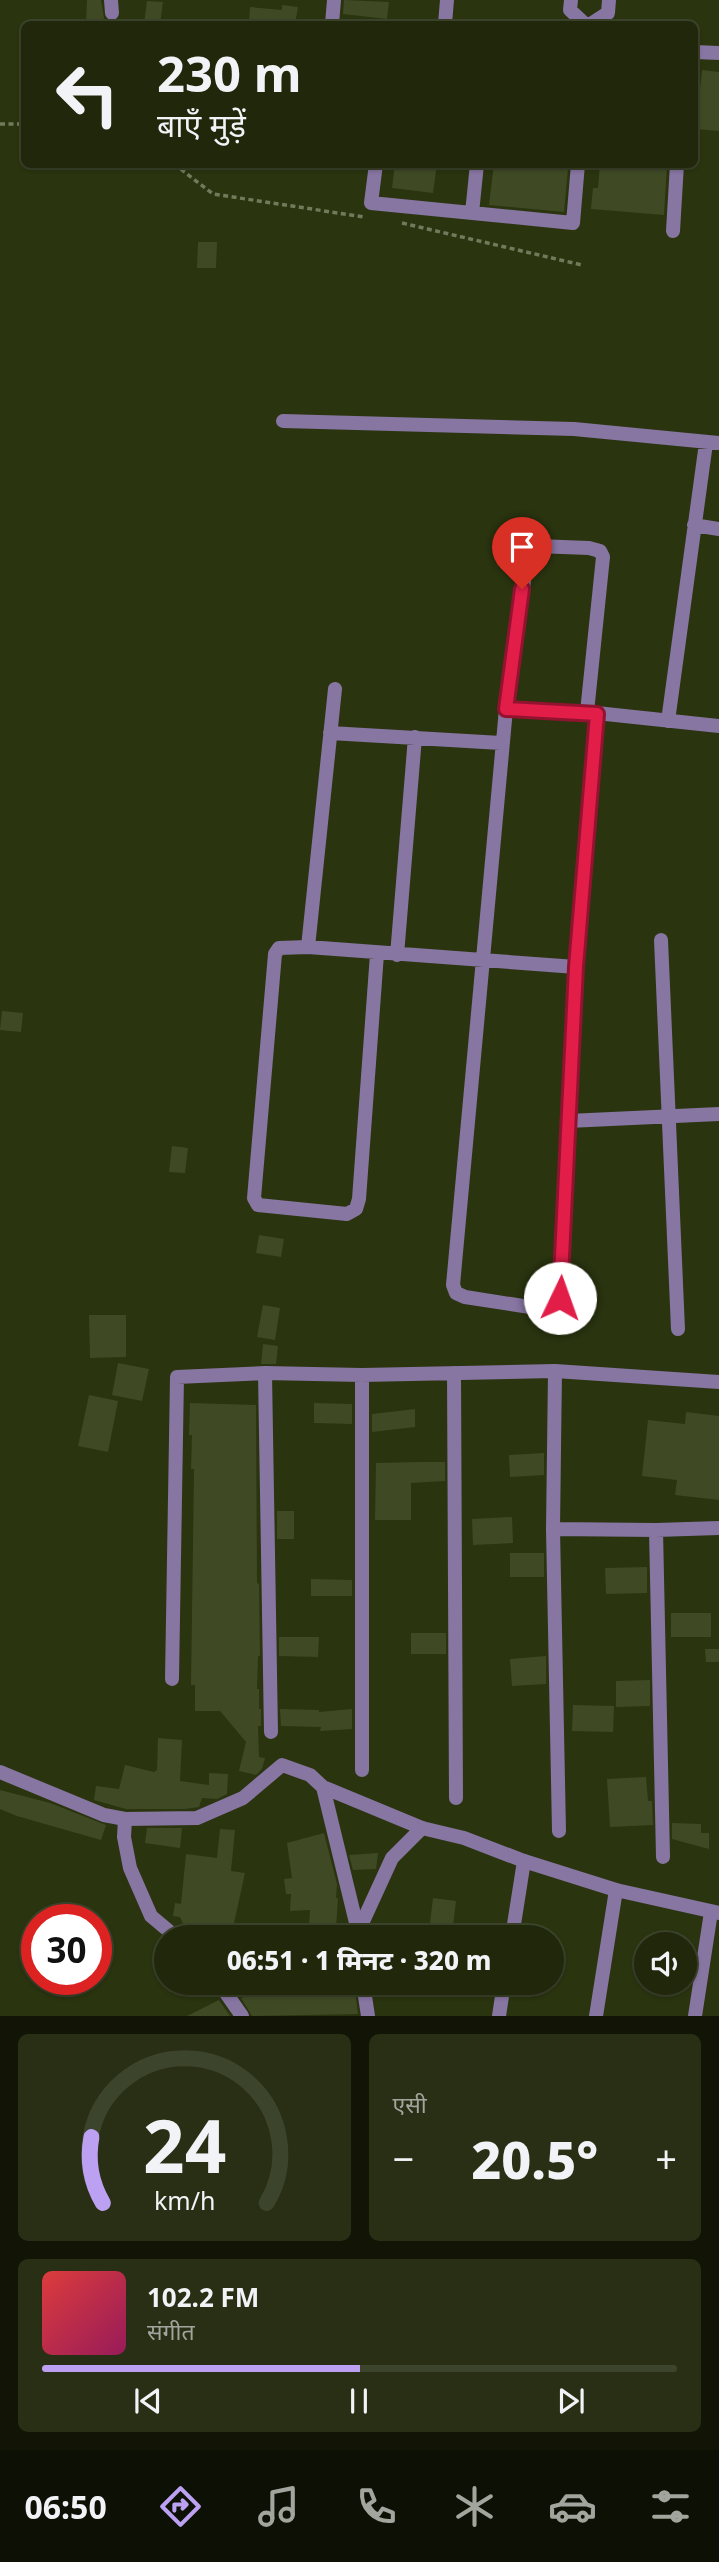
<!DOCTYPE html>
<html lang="hi">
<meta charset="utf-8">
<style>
:root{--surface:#20270b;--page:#282f14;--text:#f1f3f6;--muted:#a2a59d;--line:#3d442c;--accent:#bca0f2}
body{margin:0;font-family:"Noto Sans","Noto Sans Devanagari",sans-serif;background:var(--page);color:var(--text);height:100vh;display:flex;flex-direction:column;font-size:26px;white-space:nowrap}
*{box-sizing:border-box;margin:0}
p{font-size:23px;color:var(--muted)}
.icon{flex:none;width:38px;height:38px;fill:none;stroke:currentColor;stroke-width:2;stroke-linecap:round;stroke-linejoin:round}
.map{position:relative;height:2016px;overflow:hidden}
.side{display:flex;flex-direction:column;gap:18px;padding:18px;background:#121506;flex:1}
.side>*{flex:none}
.banner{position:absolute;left:21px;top:21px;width:677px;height:147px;border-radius:10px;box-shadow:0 2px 5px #0004,0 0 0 2px var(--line);background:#20270b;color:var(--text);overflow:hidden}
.controls{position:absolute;left:634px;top:1932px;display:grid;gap:14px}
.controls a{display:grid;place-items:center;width:63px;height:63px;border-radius:50%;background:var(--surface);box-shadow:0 2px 5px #0004,0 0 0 2px var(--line);font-size:35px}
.speed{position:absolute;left:21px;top:1904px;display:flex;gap:14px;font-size:35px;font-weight:700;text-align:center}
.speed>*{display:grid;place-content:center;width:91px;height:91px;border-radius:50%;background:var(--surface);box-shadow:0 2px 5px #0004,0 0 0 2px var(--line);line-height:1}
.speed .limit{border:10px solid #d22;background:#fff;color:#111}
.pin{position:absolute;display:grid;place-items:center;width:60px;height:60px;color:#fff;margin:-72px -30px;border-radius:50% 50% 50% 0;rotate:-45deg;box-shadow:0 0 7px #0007}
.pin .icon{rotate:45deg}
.me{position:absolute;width:77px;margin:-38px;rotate:3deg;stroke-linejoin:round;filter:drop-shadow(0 0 5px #0008)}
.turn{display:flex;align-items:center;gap:24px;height:147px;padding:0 21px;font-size:32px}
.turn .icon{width:91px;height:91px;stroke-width:2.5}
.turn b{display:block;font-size:49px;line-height:60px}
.big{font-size:52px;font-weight:800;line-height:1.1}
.side .card{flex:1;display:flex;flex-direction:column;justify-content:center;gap:10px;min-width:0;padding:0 24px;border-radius:10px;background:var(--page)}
.side .dial{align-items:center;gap:0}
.dial svg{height:182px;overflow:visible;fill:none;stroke:var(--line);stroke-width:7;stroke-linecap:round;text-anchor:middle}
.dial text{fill:var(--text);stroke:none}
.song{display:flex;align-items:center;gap:21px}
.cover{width:84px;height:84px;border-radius:10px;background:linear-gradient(135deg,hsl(0 70% 55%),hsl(330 70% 35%))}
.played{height:7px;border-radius:4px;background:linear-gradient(90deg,var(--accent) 50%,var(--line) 50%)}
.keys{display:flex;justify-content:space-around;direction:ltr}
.heat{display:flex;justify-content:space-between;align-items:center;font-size:38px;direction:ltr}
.side .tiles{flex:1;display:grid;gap:18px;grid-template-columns:1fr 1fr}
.card:last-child{grid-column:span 2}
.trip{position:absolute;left:154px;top:1925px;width:410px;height:70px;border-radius:35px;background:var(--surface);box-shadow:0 2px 5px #0004,0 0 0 2px var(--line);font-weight:800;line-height:70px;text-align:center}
.tabs{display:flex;height:112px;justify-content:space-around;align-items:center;background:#0d1004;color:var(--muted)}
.tabs .icon{width:49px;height:49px}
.tabs .selected{color:var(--accent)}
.tabs b{font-size:32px;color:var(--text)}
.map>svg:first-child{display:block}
.building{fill:#3f4a25}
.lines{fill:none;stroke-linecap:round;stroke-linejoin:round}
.path{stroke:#717a5c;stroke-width:3.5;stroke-dasharray:5 3.5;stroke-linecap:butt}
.minor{stroke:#8775a2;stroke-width:14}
.tertiary{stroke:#8775a2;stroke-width:14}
.route-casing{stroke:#92132f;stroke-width:18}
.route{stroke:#e11d48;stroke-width:12}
</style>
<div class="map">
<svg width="719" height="2016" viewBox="0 0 719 2016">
<rect width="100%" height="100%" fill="#2a340f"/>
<path class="building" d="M 87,0 L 101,0 L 105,24 L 86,24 Z
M 344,0 L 389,2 L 387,19 L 343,14 Z
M 147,1 L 163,2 L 160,24 L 144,24 Z
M 282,5 L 298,7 L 295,24 L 249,24 L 250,7 L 282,10 Z
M 702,70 L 719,72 L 719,131 L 696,129 Z
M 395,164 L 437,164 L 433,193 L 392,188 Z
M 494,164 L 564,164 L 564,168 L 568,169 L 564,212 L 489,205 Z
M 600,164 L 667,164 L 664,215 L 591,209 L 593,188 L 598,188 Z
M 198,242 L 217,242 L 216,268 L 197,268 Z
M 2,1011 L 23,1013 L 21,1032 L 0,1030 Z
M 172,1146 L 188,1148 L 185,1173 L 169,1172 Z
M 259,1235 L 284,1239 L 281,1257 L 256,1253 Z
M 263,1305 L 280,1308 L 275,1340 L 257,1337 Z
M 89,1315 L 126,1315 L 126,1357 L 90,1358 Z
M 263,1344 L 278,1346 L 276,1364 L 261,1364 Z
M 118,1363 L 149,1369 L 142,1401 L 112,1395 Z
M 89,1395 L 118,1401 L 108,1452 L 78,1446 Z
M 190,1403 L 256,1405 L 257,1583 L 259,1584 L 260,1656 L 258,1656 L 257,1689 L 259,1689 L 259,1709 L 261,1709 L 261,1726 L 258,1726 L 259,1757 L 265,1758 L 262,1769 L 256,1775 L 239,1771 L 246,1742 L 220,1711 L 195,1711 L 195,1685 L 191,1685 L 194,1469 L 191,1469 L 192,1435 L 189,1435 Z
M 314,1403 L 352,1404 L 352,1424 L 314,1423 Z
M 415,1409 L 415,1427 L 372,1432 L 372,1414 Z
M 686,1412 L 719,1416 L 719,1500 L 675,1495 L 677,1480 L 642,1476 L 648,1420 L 685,1424 Z
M 544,1453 L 544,1475 L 510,1477 L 509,1455 Z
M 421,1462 L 445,1462 L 445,1481 L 411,1483 L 411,1520 L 375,1520 L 376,1463 Z
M 277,1511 L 294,1511 L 294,1539 L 277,1539 Z
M 512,1517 L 513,1543 L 473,1545 L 472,1519 Z
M 510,1553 L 544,1553 L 544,1577 L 510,1577 Z
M 647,1567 L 647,1593 L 606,1594 L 605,1568 Z
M 311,1579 L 352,1580 L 352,1596 L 311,1596 Z
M 671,1613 L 711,1613 L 711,1637 L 671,1637 Z
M 411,1633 L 446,1633 L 446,1654 L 411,1654 Z
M 279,1637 L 319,1637 L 318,1657 L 279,1656 Z
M 705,1649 L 719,1649 L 719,1662 L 706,1662 Z
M 546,1656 L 546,1684 L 512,1686 L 510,1659 Z
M 650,1680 L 650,1706 L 616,1707 L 616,1681 Z
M 573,1705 L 614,1706 L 613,1732 L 572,1731 Z
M 280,1709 L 319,1710 L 319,1712 L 352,1709 L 352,1729 L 320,1731 L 321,1727 L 281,1726 Z
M 158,1738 L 182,1740 L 180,1781 L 209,1785 L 209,1773 L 228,1774 L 227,1794 L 217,1799 L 202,1798 L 199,1807 L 185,1809 L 126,1809 L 94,1800 L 96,1786 L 119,1789 L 125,1765 L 154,1772 L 157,1770 Z
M 646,1777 L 648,1801 L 652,1801 L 653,1825 L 610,1827 L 607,1779 Z
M 0,1790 L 50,1803 L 106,1825 L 101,1840 L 17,1816 L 0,1809 Z
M 672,1823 L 701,1824 L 701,1833 L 709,1833 L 709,1849 L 672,1839 Z
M 147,1828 L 182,1828 L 180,1848 L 145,1843 Z
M 220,1829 L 235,1830 L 231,1871 L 245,1873 L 231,1937 L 189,1937 L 180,1917 L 173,1916 L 175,1903 L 181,1904 L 186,1854 L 217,1858 Z
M 324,1833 L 337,1884 L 336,1898 L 338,1898 L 336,1928 L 330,1933 L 309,1931 L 310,1910 L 290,1911 L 291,1894 L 286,1894 L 284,1879 L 292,1878 L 287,1843 Z
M 378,1853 L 376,1869 L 353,1870 L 349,1855 Z
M 433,1898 L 456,1901 L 452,1935 L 429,1932 Z
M 292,1983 L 354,1983 L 358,2014 L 252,2016 L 241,1998 L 253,1993 L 254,1996 Z
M 219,2000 L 230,2016 L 187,2016 Z"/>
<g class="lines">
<path class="path" d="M 0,124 L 24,124
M 174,164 L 213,194 L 364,217
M 402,223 L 582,265"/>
<path class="minor" d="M 111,0 L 112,13
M 571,0 L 570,10 L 585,24
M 332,24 L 334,0
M 445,24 L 447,0
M 591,24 L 608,13 L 609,0
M 695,52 L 719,53
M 376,164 L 371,203 L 573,223 L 578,164
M 472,213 L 477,164
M 673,231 L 677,164
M 283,421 L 574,429 L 719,443
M 694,525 L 719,529
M 506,709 L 528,552 L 536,546 L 589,548 L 600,551 L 603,557 L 587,712
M 597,714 L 576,967 L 560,1298 L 556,1308 L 549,1310 L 465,1297 L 456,1293 L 453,1285 L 506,709 L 587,712 L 719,726
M 668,721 L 706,443
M 330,733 L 501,743
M 661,940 L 678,1329
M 308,947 L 335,689
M 377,954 L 359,1199 L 356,1209 L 347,1214 L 258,1205 L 254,1198 L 275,954 L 279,948 L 308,947 L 576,967
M 397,955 L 415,737
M 568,1121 L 719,1114
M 555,1371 L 553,1529 L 559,1831
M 265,1373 L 271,1732
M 454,1373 L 456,1798
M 553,1529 L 656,1530 L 719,1528
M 656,1530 L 663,1857
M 172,1679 L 177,1377 L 265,1373 L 362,1375 L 555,1371 L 719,1382
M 362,1770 L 362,1375
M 323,1787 L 422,1828
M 125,1819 L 197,1818 L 243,1798 L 282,1765 L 310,1775 L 323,1787 L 359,1935
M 512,1937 L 524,1861
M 219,1983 L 242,2016
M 363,1983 L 368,2016
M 499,2016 L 504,1983
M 596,2016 L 616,1890
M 695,2016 L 711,1912"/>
<path class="tertiary" d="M 0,1772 L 104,1815 L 125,1819 L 124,1837 L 130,1868 L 151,1916 L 176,1937
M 339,1937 L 359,1930 L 392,1858 L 422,1828 L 464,1838 L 524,1861 L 616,1890 L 719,1913"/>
</g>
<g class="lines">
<defs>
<path id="route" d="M 522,589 L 506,709 L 597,714 L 576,967 L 560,1298"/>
</defs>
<use href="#route" class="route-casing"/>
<use href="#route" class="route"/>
</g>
</svg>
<div class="controls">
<a><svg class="icon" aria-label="sound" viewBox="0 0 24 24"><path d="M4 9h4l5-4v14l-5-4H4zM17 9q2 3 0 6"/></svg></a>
</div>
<div class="speed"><div class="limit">30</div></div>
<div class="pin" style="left:522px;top:589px;background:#d93025"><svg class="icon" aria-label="arrive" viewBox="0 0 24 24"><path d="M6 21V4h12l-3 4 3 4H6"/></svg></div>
<svg class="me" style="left:560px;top:1298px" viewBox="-20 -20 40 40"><circle r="19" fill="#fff"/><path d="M0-13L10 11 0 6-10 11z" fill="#e11d48"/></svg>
<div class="trip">06:51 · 1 मिनट · 320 m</div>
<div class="banner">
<div class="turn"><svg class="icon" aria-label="left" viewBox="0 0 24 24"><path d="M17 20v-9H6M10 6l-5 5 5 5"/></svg><div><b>230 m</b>बाएँ मुड़ें</div></div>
</div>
</div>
<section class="side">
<div class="tiles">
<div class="card dial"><svg viewBox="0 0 100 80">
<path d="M14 69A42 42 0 1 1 86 69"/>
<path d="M14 69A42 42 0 0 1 9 40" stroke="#bca0f2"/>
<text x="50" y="56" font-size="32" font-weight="700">24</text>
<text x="50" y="72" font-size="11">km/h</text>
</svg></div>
<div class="card"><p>एसी</p>
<div class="heat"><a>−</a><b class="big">20.5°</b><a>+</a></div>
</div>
<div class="card">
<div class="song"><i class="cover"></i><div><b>102.2 FM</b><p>संगीत</p></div></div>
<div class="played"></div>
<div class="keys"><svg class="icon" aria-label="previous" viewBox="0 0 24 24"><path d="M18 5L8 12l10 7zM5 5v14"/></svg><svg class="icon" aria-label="pause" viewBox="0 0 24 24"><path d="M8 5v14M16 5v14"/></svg><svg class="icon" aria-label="next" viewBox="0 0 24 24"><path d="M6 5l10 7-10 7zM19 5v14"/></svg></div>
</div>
</div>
</section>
<nav class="tabs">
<b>06:50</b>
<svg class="icon selected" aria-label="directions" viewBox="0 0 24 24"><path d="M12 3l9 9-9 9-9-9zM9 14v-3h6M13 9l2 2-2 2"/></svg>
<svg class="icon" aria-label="music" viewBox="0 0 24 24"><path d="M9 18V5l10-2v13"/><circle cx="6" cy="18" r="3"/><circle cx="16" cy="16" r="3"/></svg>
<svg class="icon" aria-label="phone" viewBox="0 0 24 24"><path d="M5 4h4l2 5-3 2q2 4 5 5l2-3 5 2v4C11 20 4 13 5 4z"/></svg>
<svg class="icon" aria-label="climate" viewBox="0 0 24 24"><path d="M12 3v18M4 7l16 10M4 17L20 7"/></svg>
<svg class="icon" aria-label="car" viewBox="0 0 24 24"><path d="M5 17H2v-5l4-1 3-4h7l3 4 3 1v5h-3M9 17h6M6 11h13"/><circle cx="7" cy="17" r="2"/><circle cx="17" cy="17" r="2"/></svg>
<svg class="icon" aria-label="filters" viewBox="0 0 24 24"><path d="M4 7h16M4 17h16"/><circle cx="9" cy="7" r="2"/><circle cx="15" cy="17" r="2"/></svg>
</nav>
